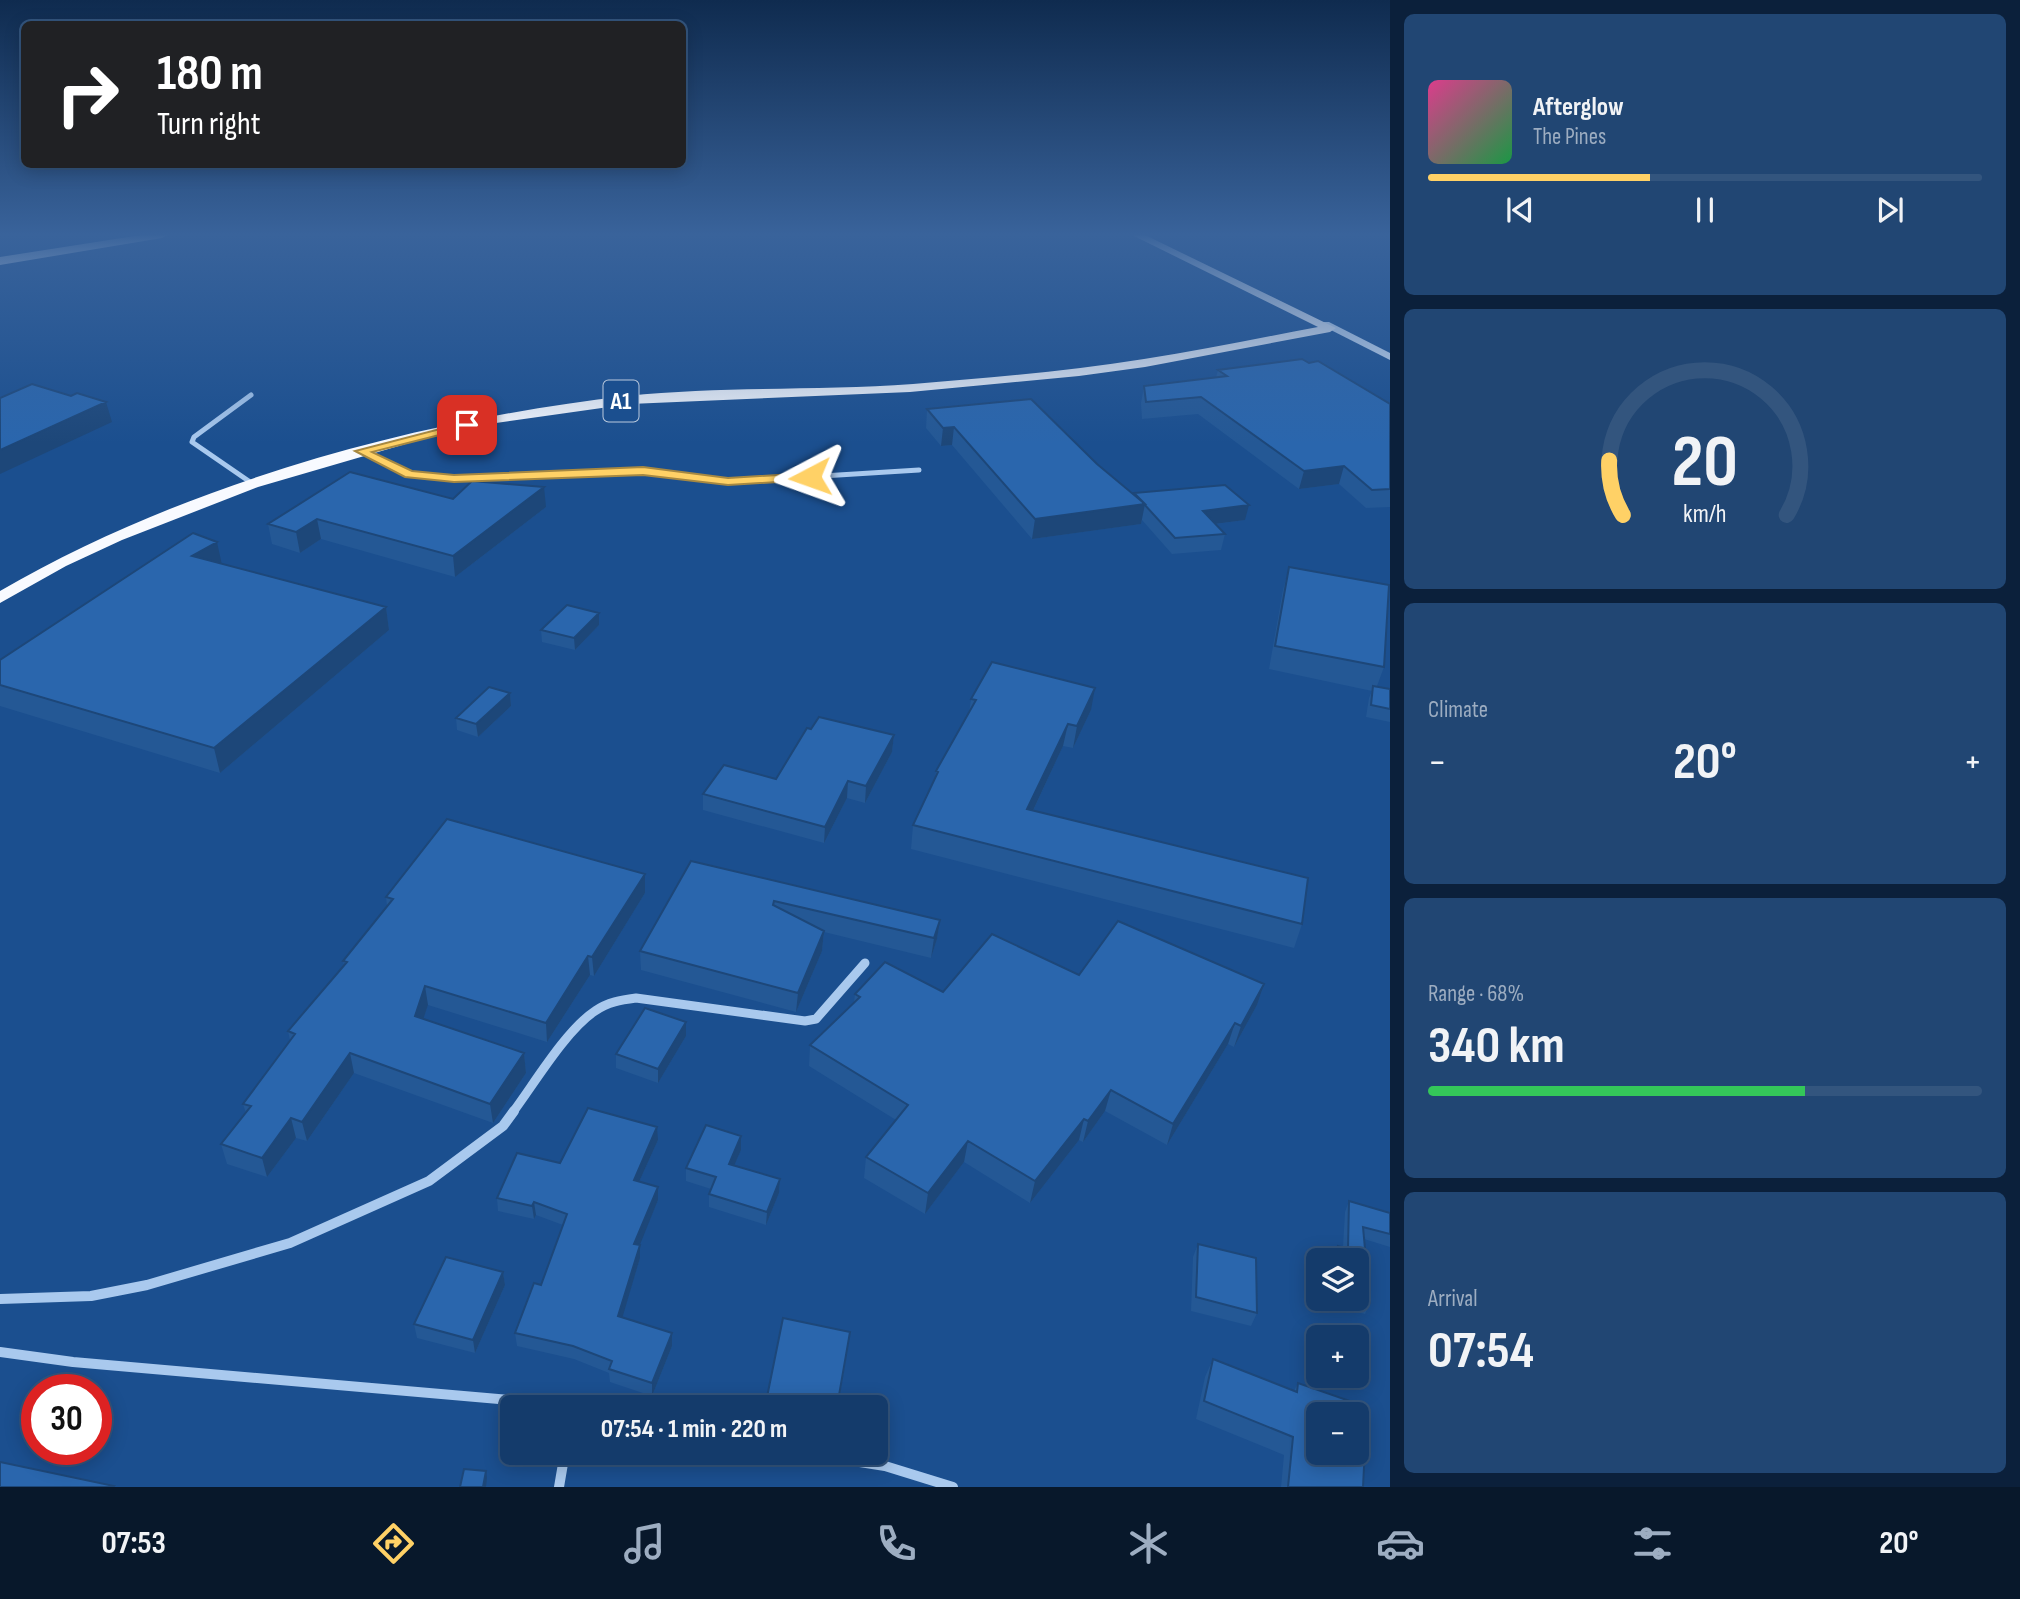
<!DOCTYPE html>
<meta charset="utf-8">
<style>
:root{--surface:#143b6b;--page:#214673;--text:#f1f3f6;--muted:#9dadc1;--line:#33557e;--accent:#ffd166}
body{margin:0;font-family:"Sofia Sans Condensed",sans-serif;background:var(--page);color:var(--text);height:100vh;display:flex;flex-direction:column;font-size:26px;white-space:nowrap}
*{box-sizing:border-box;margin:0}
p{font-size:23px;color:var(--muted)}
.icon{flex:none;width:38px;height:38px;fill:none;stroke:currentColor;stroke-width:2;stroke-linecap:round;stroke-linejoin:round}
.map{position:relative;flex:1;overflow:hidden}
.side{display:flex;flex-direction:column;gap:14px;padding:14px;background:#0b203b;width:630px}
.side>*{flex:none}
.banner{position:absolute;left:21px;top:21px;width:665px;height:147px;border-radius:10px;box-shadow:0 4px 18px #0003,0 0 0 2px var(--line);background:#202124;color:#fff;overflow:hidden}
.controls{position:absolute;left:1306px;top:1248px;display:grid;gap:14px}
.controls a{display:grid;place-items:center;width:63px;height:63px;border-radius:10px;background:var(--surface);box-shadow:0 4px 18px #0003,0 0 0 2px var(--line);font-size:35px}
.speed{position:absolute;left:21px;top:1374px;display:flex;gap:14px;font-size:35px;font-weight:700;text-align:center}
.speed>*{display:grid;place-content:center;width:91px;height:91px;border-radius:50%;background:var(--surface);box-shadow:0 4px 18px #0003,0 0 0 2px var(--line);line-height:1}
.speed .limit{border:10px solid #d22;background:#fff;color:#111}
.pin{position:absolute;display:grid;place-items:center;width:60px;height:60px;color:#fff;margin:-30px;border-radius:14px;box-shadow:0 4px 10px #0006}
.me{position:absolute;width:77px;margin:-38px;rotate:266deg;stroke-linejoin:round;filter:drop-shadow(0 0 5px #0008)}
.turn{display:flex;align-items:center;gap:24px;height:147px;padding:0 21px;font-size:32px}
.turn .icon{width:91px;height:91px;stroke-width:2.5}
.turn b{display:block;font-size:49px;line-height:60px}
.big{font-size:52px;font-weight:700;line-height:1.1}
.side .tile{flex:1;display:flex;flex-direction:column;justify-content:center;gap:10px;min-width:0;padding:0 24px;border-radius:10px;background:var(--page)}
.side .dial{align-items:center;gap:0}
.dial svg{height:182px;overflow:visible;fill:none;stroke:var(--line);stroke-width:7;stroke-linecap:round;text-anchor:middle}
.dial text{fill:var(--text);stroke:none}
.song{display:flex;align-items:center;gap:21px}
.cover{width:84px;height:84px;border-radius:10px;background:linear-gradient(135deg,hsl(330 70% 55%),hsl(140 70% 35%))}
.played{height:7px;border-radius:4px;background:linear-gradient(90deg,var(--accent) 40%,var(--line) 40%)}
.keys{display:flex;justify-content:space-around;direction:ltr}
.heat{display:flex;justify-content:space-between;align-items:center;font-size:38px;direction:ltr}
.charge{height:10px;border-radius:5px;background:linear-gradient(90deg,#34c759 68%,var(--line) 0)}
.trip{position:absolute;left:500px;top:1395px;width:388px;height:70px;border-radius:10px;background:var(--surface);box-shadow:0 4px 18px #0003,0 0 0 2px var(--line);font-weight:700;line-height:70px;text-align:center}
.menu{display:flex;height:112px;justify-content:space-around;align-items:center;background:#08182b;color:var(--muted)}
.menu .icon{width:49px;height:49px}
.menu .active{color:var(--accent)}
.menu b{font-size:32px;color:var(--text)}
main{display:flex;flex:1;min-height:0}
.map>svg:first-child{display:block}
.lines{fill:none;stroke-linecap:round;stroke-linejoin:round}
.minor-far2{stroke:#a9c9ee;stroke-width:5}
.minor-far1{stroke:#a9c9ee;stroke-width:9}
.minor{stroke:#a9c9ee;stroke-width:10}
.secondary{fill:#d6e6fa;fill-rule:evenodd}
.trunk{fill:#f8faff;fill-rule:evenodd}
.motorway{fill:#fff;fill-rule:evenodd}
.wall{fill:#245895}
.shaded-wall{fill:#1d4779}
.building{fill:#2a66ad;stroke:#1d4779;stroke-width:2;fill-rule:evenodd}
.route{fill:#ffd166;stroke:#a68842;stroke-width:2}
.labels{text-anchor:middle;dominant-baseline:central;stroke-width:7;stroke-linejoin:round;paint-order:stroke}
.shield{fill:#1b4f8f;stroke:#bbcadd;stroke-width:2}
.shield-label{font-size:24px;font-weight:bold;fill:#fff}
</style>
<main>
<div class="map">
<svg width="1390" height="1487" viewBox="0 0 1390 1487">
<rect width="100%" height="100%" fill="#1b4f8f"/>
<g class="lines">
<path class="minor-far2" d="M 251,395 L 194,437 L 192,442 L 253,484
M 361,451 L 410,475 L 454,479 L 644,471 L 728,482 L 919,470"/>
<path class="minor-far1" d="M 513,1112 C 534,1084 566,1030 595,1011 C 608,1002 621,1000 636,998 L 805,1021 L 816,1019 L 865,963"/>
<path class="minor" d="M 0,1299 L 91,1296 L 147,1285 L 290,1243 L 429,1181 L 503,1126 L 514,1111
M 0,1352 L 73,1362 L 533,1402 L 540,1407
M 797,1452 L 885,1466 L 953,1487
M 559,1487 L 565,1452"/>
<path class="secondary" d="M 1323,322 L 1329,322 L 1390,353 L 1390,360 L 1323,326 Z"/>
<path class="trunk" d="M 1132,235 L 1145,235 L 1336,328 L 1330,332 L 1145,367 L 1079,376 L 910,392 L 630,404 L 489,424 L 426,438 L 258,487 L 122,540 L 66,566 L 0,603 L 0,591 C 184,484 416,420 627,396 C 722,386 818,391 913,384 C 990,378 1068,371 1144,359 C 1202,350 1260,338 1318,327 Z"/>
<path class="motorway" d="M 141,235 L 168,235 L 162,238 L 0,265 L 0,257 Z"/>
</g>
<path class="wall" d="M 1218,370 L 1390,404 L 1390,507 L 1366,508 L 1339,484 L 1299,489 L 1198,414 L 1142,419 L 1141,403 L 1144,386 L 1216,377 Z
M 927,409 L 1097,464 L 1133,494 L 1134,493 L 1245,520 L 1216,524 L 1225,534 L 1221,550 L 1172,554 L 1142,520 L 1141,524 L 1032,539 L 952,445 L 941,446 L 926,428 Z
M 453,499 L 546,507 L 455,577 L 321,539 L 300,553 L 272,544 L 268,524 Z
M 1289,567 L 1384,667 L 1377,686 L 1390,689 L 1390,722 L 1366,717 L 1369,698 L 1372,691 L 1269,669 L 1283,590 Z
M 386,607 L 389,630 L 220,773 L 0,706 L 0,660 Z
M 599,613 L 599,625 L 575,650 L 542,642 L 541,630 Z
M 510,693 L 511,706 L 478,737 L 457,730 L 456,718 Z
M 971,699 L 1091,710 L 1073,748 L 1063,746 L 1033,811 L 1302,924 L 1294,948 L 911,849 L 913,825 L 935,779 L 936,771 L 969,713 Z
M 811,729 L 894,735 L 892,752 L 865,803 L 847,798 L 824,843 L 703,810 L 703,794 L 776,779 Z
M 691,861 L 940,920 L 937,939 L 931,958 L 824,932 L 822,951 L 796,1012 L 641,970 L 640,951 Z
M 645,893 L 594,976 L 590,975 L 547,1042 L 428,1005 L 423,1019 L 524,1053 L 526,1073 L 493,1123 L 354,1073 L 307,1141 L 296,1138 L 267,1177 L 227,1164 L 221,1144 L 246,1113 L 243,1104 L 290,1040 L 288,1031 L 344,966 L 343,961 L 387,906 L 386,897 Z
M 1079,975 L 1264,984 L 1257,1005 L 1234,1047 L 1228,1044 L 1167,1145 L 1105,1111 L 1083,1142 L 1079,1140 L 1030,1203 L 964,1162 L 925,1214 L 864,1178 L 866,1157 L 896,1120 L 809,1066 L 810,1045 L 854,1002 L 855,994 L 943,992 Z
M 686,1036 L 658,1083 L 616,1068 L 616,1054 Z
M 658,1140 L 639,1182 L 658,1187 L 658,1200 L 639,1245 L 640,1258 L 622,1317 L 672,1333 L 672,1346 L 652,1396 L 610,1382 L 609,1373 L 574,1359 L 517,1346 L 515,1333 L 541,1285 L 563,1225 L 536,1215 L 534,1219 L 498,1211 L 497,1198 L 560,1163 Z
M 741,1150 L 734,1165 L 780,1179 L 779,1193 L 766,1225 L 709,1207 L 709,1194 L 711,1189 L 686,1181 L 686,1168 Z
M 1349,1201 L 1390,1213 L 1390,1247 L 1364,1239 L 1370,1303 L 1365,1314 L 1337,1307 L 1336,1298 L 1356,1298 L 1356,1260 L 1333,1260 L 1333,1257 L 1338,1246 L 1343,1247 L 1345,1212 Z
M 1198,1244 L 1257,1313 L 1251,1326 L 1191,1311 L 1193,1257 Z
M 503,1272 L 505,1285 L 475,1353 L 417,1338 L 414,1324 Z
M 848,1346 L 838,1407 L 766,1407 L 767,1397 Z
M 1213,1359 L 1294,1391 L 1298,1383 L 1363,1487 L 1281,1487 L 1284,1455 L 1196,1419 L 1205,1377 Z"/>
<path class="shaded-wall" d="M 106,402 L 112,422 L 0,474 L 0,450 Z
M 954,427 L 952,445 L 941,446 L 943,428 Z
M 1344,466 L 1339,484 L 1299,489 L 1304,471 Z
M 544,487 L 546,507 L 455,577 L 453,556 Z
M 1145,504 L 1141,524 L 1032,539 L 1035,519 Z
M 1249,505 L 1245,520 L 1199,526 L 1203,511 Z
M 317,519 L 321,539 L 300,553 L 296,532 Z
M 217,542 L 222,565 L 192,556 Z
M 386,607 L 389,630 L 220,773 L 214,748 Z
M 599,613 L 599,625 L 575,650 L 574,638 Z
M 1095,688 L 1091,710 L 1073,748 L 1077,726 Z
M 510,693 L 511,706 L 478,737 L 476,724 Z
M 1068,724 L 1063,746 L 1023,832 L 1027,809 Z
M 894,735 L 892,752 L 865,803 L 866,786 Z
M 848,781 L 847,798 L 824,843 L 825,827 Z
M 645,874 L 645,893 L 594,976 L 592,957 Z
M 940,920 L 937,939 L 931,958 L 934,938 Z
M 824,931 L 822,951 L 796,1012 L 798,993 Z
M 588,956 L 590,975 L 547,1042 L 546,1023 Z
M 1264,984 L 1257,1005 L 1234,1047 L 1241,1026 Z
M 425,986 L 428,1005 L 418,1035 L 415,1016 Z
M 686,1022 L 686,1036 L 658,1083 L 658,1069 Z
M 1235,1023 L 1228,1044 L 1167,1145 L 1173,1124 Z
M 350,1053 L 354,1073 L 307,1141 L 302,1122 Z
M 524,1053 L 526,1073 L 493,1123 L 490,1104 Z
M 1111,1090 L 1105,1111 L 1083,1142 L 1088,1121 Z
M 291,1118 L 296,1138 L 267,1177 L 262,1158 Z
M 1084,1119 L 1079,1140 L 1030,1203 L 1035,1181 Z
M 657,1127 L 658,1140 L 634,1193 L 634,1180 Z
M 741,1136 L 741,1150 L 729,1177 L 729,1164 Z
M 968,1141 L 964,1162 L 925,1214 L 928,1193 Z
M 780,1179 L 779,1193 L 766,1225 L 767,1212 Z
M 658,1187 L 658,1200 L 635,1257 L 634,1244 Z
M 534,1202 L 536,1215 L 534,1219 L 532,1206 Z
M 640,1245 L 640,1258 L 619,1329 L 618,1316 Z
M 503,1272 L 505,1285 L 475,1353 L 473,1340 Z
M 672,1333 L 672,1346 L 652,1396 L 652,1383 Z
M 486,1471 L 487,1478 L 486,1487 L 483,1487 Z"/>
<path class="building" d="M 1302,359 L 1309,363 L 1318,361 L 1390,404 L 1390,489 L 1372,490 L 1344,466 L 1304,471 L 1201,397 L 1146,402 L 1144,386 L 1227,376 L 1218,370 Z
M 32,384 L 71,396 L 77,393 L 106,402 L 0,450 L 0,398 Z
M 1031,399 L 1097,464 L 1145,504 L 1035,519 L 954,427 L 943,428 L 927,409 Z
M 350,472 L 453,499 L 472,481 L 544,487 L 453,556 L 317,519 L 296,532 L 268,524 Z
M 1225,485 L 1249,505 L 1203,511 L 1225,534 L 1175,538 L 1144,504 L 1145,504 L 1134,493 Z
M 193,533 L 217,542 L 192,556 L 386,607 L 214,748 L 0,685 L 0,660 Z
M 1289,567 L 1389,585 L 1384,667 L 1275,646 Z
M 567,605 L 599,613 L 574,638 L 541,630 Z
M 992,662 L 1095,688 L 1077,726 L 1068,724 L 1027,809 L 1308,878 L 1302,924 L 913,825 L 938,772 L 936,771 L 976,700 L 971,699 Z
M 1373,686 L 1390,689 L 1390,709 L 1371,705 Z
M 489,687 L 510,693 L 476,724 L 456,718 Z
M 819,717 L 894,735 L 866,786 L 848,781 L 825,827 L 703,794 L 724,765 L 776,779 L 807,728 L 811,729 Z
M 447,819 L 645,874 L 592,957 L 588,956 L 546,1023 L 425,986 L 415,1016 L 524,1053 L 490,1104 L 350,1053 L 302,1122 L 291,1118 L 262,1158 L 221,1144 L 251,1106 L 243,1104 L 295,1034 L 288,1031 L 347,962 L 343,961 L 393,899 L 386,897 Z
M 691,861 L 940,920 L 934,938 L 774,901 L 773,905 L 824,931 L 798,993 L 640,951 Z
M 1118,921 L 1264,984 L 1241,1026 L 1235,1023 L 1173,1124 L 1111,1090 L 1088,1121 L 1084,1119 L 1035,1181 L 968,1141 L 928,1193 L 866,1157 L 908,1105 L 810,1045 L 860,997 L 855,994 L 885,962 L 943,992 L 992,934 L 1079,975 Z
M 645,1008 L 686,1022 L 658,1069 L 616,1054 Z
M 588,1108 L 657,1127 L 634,1180 L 658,1187 L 634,1244 L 640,1245 L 618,1316 L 672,1333 L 652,1383 L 609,1369 L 612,1361 L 573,1346 L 515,1333 L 534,1283 L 541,1285 L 567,1214 L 534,1202 L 532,1206 L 497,1198 L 517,1153 L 560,1163 Z
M 706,1125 L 741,1136 L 729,1164 L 780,1179 L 767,1212 L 709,1194 L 716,1177 L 686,1168 Z
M 1349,1201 L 1390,1213 L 1390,1234 L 1363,1227 L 1370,1303 L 1351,1298 L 1356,1298 L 1356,1260 L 1339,1260 L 1338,1246 L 1348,1249 Z
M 1198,1244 L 1256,1258 L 1257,1313 L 1196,1297 Z
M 446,1257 L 503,1272 L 473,1340 L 414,1324 Z
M 783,1318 L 850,1332 L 837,1407 L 810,1407 L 767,1397 Z
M 1213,1359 L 1297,1392 L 1298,1383 L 1367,1407 L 1363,1487 L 1288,1487 L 1293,1437 L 1204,1401 ZM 1318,1414 L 1356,1414 L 1356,1452 L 1318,1452 Z
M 0,1462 L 114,1486 L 113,1487 L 0,1487 Z
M 464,1469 L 486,1471 L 483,1487 L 460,1487 Z"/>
<linearGradient id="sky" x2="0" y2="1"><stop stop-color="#0f2b4f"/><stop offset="0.53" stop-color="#39639b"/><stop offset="1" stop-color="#39639b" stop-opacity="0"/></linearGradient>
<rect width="1390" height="443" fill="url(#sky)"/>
<path class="route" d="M 467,422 L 473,425 L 471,427 L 372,452 L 412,471 L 454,475 L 643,467 L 728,478 L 810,473 L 816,477 L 810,480 L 728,485 L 643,475 L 454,482 L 405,477 L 355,451 Z"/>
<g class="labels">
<rect class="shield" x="603.5" y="380.5" width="35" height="41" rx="5"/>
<g class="shield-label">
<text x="621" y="401">A1</text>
</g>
</g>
</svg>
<div class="controls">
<a><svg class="icon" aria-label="layers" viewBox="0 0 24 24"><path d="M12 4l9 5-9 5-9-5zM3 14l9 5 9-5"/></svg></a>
<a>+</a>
<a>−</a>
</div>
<div class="speed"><div class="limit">30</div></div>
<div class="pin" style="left:467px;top:425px;background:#d93025"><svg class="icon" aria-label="arrive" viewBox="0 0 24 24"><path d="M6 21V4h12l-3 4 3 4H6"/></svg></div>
<svg class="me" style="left:810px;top:477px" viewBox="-20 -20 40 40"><path d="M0-17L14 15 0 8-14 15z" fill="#ffd166" stroke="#fff" stroke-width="4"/></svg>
<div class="trip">07:54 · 1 min · 220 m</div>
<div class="banner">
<div class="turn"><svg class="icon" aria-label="right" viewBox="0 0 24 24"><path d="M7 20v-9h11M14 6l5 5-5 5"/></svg><div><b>180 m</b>Turn right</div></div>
</div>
</div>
<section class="side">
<div class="tile">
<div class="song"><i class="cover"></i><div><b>Afterglow</b><p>The Pines</p></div></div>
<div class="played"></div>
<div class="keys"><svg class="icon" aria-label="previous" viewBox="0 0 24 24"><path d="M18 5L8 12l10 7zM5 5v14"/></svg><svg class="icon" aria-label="pause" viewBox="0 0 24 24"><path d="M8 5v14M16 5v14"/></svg><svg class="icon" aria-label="next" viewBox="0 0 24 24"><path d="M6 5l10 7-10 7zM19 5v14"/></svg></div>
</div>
<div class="tile dial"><svg viewBox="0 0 100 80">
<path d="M14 69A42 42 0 1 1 86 69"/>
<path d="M14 69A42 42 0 0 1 8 45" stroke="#ffd166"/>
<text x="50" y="56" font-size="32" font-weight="700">20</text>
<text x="50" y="72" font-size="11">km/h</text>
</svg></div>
<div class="tile"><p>Climate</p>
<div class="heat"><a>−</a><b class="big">20°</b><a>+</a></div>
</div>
<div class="tile"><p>Range · 68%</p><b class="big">340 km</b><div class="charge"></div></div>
<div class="tile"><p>Arrival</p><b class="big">07:54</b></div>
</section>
</main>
<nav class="menu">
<b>07:53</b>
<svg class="icon active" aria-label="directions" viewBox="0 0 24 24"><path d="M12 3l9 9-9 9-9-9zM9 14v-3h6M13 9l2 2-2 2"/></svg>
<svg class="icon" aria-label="music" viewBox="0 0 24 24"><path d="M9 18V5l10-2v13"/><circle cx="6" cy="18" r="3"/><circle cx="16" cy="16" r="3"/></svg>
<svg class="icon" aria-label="phone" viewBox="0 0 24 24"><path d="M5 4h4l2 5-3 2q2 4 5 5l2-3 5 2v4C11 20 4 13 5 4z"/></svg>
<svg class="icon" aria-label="climate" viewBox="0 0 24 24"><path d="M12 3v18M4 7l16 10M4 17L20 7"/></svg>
<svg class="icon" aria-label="car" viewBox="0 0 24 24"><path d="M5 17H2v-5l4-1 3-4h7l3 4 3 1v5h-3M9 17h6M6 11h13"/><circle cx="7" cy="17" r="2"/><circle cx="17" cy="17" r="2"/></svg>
<svg class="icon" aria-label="filters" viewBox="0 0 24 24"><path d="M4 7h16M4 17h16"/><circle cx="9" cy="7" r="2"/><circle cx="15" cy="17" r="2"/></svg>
<b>20°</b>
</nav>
